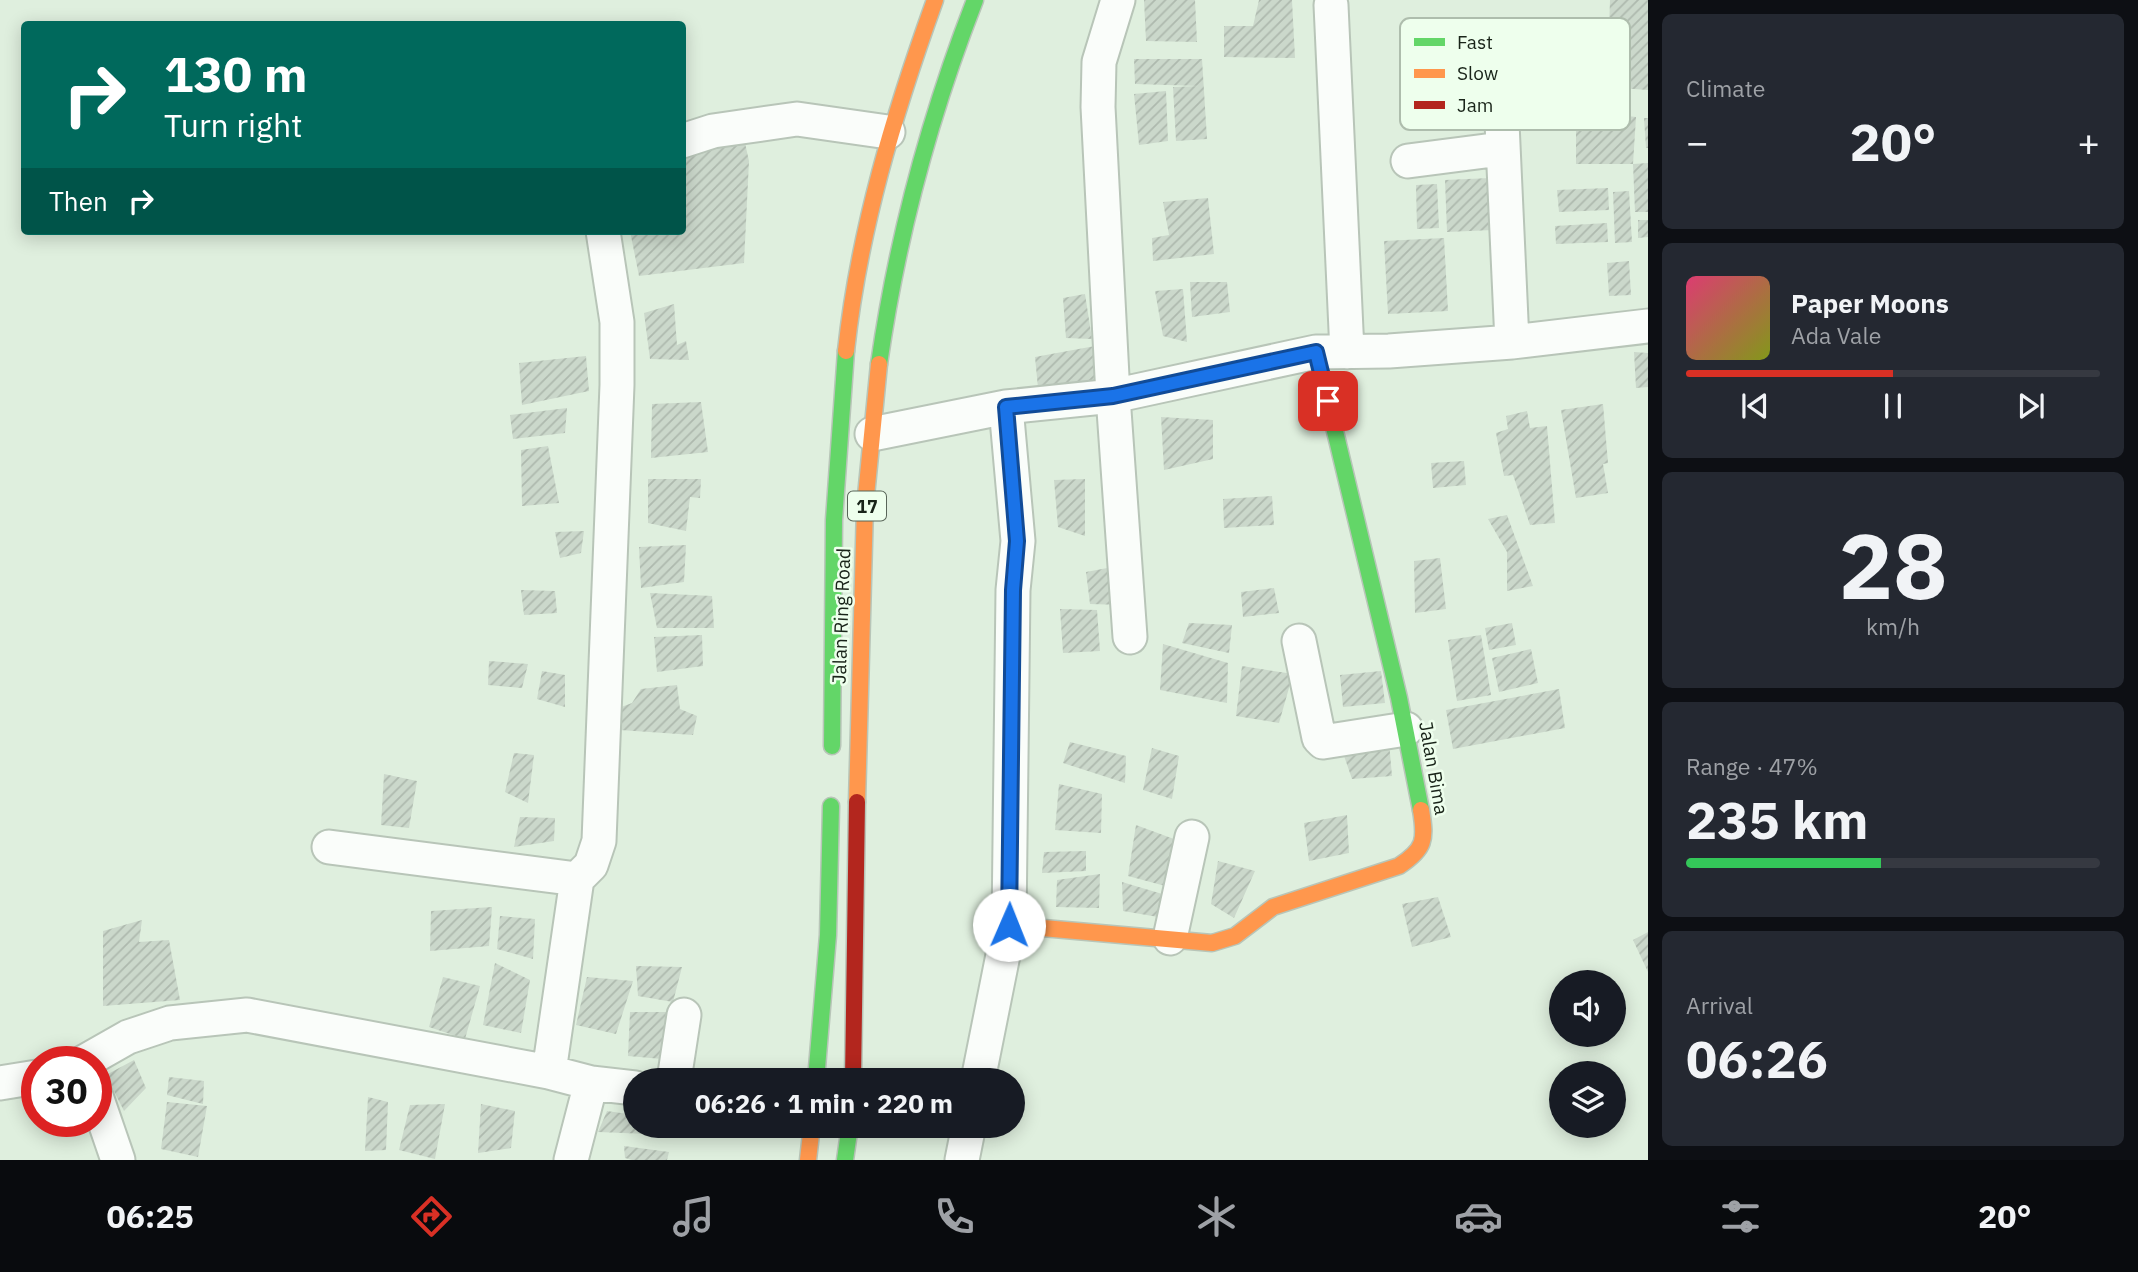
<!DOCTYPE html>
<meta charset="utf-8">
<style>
:root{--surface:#171b24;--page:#242831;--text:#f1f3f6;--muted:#9ea1a6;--line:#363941;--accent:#d93025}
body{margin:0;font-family:"IBM Plex Sans",sans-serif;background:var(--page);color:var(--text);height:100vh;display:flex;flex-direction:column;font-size:26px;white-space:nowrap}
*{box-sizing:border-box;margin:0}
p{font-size:23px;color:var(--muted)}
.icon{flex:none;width:38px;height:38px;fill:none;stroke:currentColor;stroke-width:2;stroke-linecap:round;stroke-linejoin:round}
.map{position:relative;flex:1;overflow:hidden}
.details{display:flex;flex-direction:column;gap:14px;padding:14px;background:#0d0f14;width:490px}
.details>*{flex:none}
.hud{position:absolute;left:21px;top:21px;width:665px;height:214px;border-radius:7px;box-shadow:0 4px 18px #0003;background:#00695c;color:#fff;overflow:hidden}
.controls{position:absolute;left:1549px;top:970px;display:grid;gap:14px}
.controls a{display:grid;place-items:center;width:77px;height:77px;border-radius:50%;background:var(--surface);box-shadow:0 4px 18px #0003;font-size:35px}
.speed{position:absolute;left:21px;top:1046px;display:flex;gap:14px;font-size:35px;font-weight:700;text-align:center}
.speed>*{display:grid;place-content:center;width:91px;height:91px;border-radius:50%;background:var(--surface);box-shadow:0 4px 18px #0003;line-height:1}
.speed .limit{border:10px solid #d22;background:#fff;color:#111}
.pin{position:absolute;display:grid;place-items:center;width:60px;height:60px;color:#fff;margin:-30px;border-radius:14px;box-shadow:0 4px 10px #0006}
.me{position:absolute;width:77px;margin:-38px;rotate:1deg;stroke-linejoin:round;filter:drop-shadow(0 0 5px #0008)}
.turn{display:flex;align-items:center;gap:24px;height:147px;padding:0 28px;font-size:32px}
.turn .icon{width:91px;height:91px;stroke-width:2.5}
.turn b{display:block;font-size:49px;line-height:60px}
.then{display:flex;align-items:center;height:66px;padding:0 28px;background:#0003;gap:14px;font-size:26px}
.big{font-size:52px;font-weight:700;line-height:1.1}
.details .card{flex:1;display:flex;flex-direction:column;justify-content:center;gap:10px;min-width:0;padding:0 24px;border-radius:10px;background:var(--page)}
.details .dial{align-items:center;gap:0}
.dial b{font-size:91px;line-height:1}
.song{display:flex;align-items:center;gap:21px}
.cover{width:84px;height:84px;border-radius:10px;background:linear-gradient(135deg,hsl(340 70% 55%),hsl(70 70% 35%))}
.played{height:7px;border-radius:4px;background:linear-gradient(90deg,var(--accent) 50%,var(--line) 50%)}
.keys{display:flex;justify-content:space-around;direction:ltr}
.heat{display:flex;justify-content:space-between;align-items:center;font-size:38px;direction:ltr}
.charge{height:10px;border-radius:5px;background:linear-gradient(90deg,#34c759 47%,var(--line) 0)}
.trip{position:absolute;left:623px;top:1068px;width:402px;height:70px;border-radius:35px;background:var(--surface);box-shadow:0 4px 18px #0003;font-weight:700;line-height:70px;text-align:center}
.menu{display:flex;height:112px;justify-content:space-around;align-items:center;background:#090b0e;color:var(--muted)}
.menu .icon{width:49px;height:49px}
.menu .active{color:var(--accent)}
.menu b{font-size:32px;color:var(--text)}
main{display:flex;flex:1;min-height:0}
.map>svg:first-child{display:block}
.building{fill:url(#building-hatch)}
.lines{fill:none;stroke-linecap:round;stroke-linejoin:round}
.street-casing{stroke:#b8c5b8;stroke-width:37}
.fast-casing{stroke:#b8c5b8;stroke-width:19}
.slow-casing{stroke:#b8c5b8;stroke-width:19}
.jam-casing{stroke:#b8c5b8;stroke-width:19}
.street{stroke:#fafdfa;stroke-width:33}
.fast{stroke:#63d668;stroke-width:16}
.slow{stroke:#ff974d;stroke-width:16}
.jam{stroke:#b3261e;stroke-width:16}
.route-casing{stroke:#114b97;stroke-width:18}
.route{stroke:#1a73e8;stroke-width:12}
.labels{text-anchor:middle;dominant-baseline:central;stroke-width:5;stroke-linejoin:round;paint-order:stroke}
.shield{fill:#eeffed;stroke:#596659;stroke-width:2}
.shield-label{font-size:18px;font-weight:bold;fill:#192419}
.street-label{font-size:19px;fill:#192419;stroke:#eeffed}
.key{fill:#eeffed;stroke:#aebdad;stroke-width:2}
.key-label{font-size:19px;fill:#192419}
</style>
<main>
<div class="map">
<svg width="1648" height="1160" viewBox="0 0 1648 1160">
<defs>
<pattern id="building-hatch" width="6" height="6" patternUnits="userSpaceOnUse" patternTransform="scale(1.75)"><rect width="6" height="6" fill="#cbd8cb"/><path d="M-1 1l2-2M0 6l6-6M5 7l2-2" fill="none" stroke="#aeb9ae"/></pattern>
</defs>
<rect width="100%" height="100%" fill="#dfefde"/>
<path class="building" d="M 1144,0 L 1195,0 L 1197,42 L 1146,41 Z
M 1259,0 L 1292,0 L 1295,58 L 1224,57 L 1224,26 L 1253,26 Z
M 1610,0 L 1648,0 L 1648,90 L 1607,87 Z
M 1134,59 L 1202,59 L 1207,139 L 1176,141 L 1173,87 L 1199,86 L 1135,84 Z
M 1166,91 L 1168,141 L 1139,145 L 1134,94 Z
M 1576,110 L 1636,117 L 1633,164 L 1576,164 Z
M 1644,118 L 1648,118 L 1648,148 L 1646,148 Z
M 743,134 L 749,161 L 744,263 L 639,276 L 630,231 L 682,231 L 682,151 Z
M 1648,163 L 1648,212 L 1635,212 L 1633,164 Z
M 1490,178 L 1493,230 L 1447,232 L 1445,180 Z
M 1437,184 L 1439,228 L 1417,229 L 1416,185 Z
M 1608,188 L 1609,210 L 1559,212 L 1557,190 Z
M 1629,191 L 1632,242 L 1615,243 L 1613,192 Z
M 1208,198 L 1214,254 L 1153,261 L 1152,238 L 1169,235 L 1163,202 Z
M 1638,220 L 1648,220 L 1648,237 L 1638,238 Z
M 1607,223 L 1608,242 L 1556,244 L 1555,226 Z
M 1444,238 L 1448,311 L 1388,314 L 1384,241 Z
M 1629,261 L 1631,295 L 1609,296 L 1607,263 Z
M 1190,282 L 1227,282 L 1230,312 L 1192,317 Z
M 1183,289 L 1187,342 L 1163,336 L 1155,291 Z
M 1085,294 L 1092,339 L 1066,338 L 1063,298 Z
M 674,304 L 677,345 L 686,341 L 689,360 L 650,359 L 644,313 Z
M 1095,346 L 1101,379 L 1038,388 L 1035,357 Z
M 1634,352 L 1648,353 L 1648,387 L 1636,388 Z
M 586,356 L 589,391 L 522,405 L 519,363 Z
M 701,402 L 708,452 L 651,458 L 652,404 Z
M 1603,404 L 1608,463 L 1603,464 L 1608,493 L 1576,498 L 1561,410 Z
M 567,408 L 565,433 L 513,439 L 510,415 Z
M 1527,411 L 1530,428 L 1547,426 L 1555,523 L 1530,525 L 1513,475 L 1504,476 L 1496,433 L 1508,429 L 1506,416 Z
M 1161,417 L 1213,420 L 1213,459 L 1164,470 Z
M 548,446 L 559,503 L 522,506 L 521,450 Z
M 1464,461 L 1466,485 L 1433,488 L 1431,463 Z
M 648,479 L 701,479 L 700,498 L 690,497 L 686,531 L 648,523 Z
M 1085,479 L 1085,536 L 1058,527 L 1054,480 Z
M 1272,496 L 1274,525 L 1224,528 L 1223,499 Z
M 1507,515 L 1533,586 L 1507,591 L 1507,552 L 1488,519 Z
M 584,531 L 581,553 L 560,558 L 555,532 Z
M 686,545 L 684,582 L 641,588 L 639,547 Z
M 1440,558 L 1446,609 L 1415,613 L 1414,561 Z
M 1118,566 L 1123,605 L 1090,604 L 1086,572 Z
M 1274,588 L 1279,613 L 1243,617 L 1241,592 Z
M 521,590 L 555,591 L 557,613 L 524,615 Z
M 650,593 L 712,596 L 714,628 L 657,628 Z
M 1060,609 L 1097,610 L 1100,651 L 1063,653 Z
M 1189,623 L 1232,625 L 1229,653 L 1182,643 Z
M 1512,623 L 1516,645 L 1489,650 L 1485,628 Z
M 702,635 L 703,666 L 657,672 L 654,637 Z
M 1481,635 L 1491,695 L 1457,701 L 1448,640 Z
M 1163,644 L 1228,663 L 1227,703 L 1160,690 Z
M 1531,649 L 1538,683 L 1499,692 L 1492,658 Z
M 489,661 L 528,664 L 522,688 L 488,685 Z
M 1242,666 L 1293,674 L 1279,723 L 1236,716 Z
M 542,671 L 565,675 L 565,707 L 537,699 Z
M 1381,671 L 1385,703 L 1343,707 L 1340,675 Z
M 677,685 L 680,709 L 697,716 L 693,735 L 620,730 L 616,709 L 632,703 L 641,689 Z
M 1559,689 L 1565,728 L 1453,749 L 1446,710 Z
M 1070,742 L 1126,756 L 1125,783 L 1063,763 Z
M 1389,742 L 1392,776 L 1352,779 L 1342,750 Z
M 1152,748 L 1179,756 L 1172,799 L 1143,790 Z
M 514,753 L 534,755 L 528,803 L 505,792 Z
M 384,774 L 417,781 L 409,828 L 381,825 Z
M 1059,784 L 1102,794 L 1101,833 L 1055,830 Z
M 1347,815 L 1349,853 L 1309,861 L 1304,823 Z
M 520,817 L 555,818 L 554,841 L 514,847 Z
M 1136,825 L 1182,842 L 1169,887 L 1128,876 Z
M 1086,851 L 1086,871 L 1042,873 L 1044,852 Z
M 1218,861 L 1255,871 L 1234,918 L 1211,904 Z
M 1100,874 L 1099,908 L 1056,907 L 1057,880 Z
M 1122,882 L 1169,896 L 1164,918 L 1123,911 Z
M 1438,897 L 1451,937 L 1412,947 L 1402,904 Z
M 492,907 L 489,946 L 430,951 L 431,911 Z
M 500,916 L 535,919 L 533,959 L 497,949 Z
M 142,920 L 139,942 L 169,940 L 180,1000 L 103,1006 L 103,931 Z
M 1648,932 L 1648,972 L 1633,940 Z
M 495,963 L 530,980 L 521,1033 L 483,1025 Z
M 636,966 L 682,967 L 673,1002 L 638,996 Z
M 443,977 L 480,986 L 465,1039 L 429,1027 Z
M 587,977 L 633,981 L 616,1034 L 576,1025 Z
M 630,1012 L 666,1012 L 662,1059 L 628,1056 Z
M 134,1060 L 146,1088 L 124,1111 L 106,1075 Z
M 169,1077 L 204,1081 L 203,1104 L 167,1095 Z
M 368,1097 L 388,1102 L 386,1150 L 365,1151 Z
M 167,1102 L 207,1106 L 198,1157 L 161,1149 Z
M 445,1104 L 435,1159 L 399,1150 L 410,1105 Z
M 481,1104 L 515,1111 L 511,1148 L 478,1153 Z
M 607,1111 L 635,1115 L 635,1125 L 649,1125 L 648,1134 L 598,1132 Z
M 624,1146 L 669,1152 L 667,1160 L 632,1160 L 625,1158 Z"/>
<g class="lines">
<defs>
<path id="street" d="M 1118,0 L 1099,62 L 1098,107 L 1113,396 L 1130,637
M 1331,5 L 1347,352
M 682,141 L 713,131 L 797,119 L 888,132
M 1408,161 L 1501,149
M 1512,342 L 1501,101 L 1508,76 L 1520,54
M 872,434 L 1006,407 L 1113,396 L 1316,352 L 1389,351 L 1512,342 L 1648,326
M 1299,641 L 1319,738 L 1323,742 L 1406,729
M 329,847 L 577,879
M 1170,938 L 1192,837
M 84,1062 L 128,1037 L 170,1023 L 247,1015 L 549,1072 L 591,1083 L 635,1088
M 549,1072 L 577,879 L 591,865 L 599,841 L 617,385 L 617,322 L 603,231
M 674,1080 L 684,1015
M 978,1080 L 1009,925 L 1013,590 L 1018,541 L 1006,407
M 0,1083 L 37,1077
M 96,1096 L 118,1160
M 571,1160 L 591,1083
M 962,1160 L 969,1125"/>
<path id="fast" d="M 1316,352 L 1399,698 L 1421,810
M 879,364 C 897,238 929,118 975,0
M 832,746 L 834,520 L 846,351
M 816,1080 L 828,935 L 831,806
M 845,1160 L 850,1125"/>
<path id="slow" d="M 846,351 C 859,230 894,114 935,0
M 857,802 L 865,506 L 879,364
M 1009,925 L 1212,943 L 1235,936 L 1273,907 L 1399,866 C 1425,849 1426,840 1421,810
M 808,1160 L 812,1125"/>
<path id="jam" d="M 853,1080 L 857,802"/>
</defs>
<use href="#street" class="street-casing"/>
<use href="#fast" class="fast-casing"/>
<use href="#slow" class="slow-casing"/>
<use href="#jam" class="jam-casing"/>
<use href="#street" class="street"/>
<use href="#fast" class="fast"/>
<use href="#slow" class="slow"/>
<use href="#jam" class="jam"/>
</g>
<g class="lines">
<defs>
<path id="route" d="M 1009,925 L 1013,590 L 1017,541 L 1006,407 L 1113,396 L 1316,352 L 1328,401"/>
</defs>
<use href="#route" class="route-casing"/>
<use href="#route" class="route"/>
</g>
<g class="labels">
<rect class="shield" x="848" y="491.5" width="38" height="29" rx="5"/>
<g class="shield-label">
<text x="867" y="506">17</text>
</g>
<g class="street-label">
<text transform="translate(841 616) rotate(-88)">Jalan Ring Road</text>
<text transform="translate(1434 768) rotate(80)">Jalan Bima</text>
</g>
</g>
<rect x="1400" y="18" width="230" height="112" rx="10" class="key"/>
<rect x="1414" y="38" width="31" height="8" fill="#63d668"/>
<rect x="1414" y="69" width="31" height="9" fill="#ff974d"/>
<rect x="1414" y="101" width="31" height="8" fill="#b3261e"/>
<g class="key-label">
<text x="1457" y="49">Fast</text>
<text x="1457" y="80">Slow</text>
<text x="1457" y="112">Jam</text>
</g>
</svg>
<div class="controls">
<a><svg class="icon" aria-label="sound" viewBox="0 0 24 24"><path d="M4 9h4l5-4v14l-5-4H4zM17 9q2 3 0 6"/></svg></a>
<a><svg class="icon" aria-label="layers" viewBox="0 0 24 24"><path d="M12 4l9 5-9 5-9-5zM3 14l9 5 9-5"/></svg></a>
</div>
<div class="speed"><div class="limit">30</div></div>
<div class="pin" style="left:1328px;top:401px;background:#d93025"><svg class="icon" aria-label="arrive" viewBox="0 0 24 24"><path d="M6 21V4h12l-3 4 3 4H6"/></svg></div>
<svg class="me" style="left:1009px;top:925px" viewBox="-20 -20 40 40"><circle r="19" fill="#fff"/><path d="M0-13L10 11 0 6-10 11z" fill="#1a73e8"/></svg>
<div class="trip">06:26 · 1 min · 220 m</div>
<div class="hud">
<div class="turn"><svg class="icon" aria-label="right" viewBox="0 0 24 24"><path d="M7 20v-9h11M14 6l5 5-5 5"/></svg><div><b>130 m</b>Turn right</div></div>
<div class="then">Then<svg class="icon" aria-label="right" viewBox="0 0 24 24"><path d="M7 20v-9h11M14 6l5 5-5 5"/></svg></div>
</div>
</div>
<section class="details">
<div class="card"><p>Climate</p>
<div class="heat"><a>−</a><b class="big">20°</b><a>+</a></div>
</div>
<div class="card">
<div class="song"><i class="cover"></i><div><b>Paper Moons</b><p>Ada Vale</p></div></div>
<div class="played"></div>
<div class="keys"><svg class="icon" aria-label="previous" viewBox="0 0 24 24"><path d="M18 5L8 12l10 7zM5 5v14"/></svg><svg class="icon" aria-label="pause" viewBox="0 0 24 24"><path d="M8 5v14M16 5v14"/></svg><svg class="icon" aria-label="next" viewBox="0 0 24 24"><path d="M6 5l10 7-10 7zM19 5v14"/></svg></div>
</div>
<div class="card dial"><b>28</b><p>km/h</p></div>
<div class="card"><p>Range · 47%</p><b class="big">235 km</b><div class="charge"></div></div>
<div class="card"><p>Arrival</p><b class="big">06:26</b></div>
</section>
</main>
<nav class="menu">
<b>06:25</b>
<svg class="icon active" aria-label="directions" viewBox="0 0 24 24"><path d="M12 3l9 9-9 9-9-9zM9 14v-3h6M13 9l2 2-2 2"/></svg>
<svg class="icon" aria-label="music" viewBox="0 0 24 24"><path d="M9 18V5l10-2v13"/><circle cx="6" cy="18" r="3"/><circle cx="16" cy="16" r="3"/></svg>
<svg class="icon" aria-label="phone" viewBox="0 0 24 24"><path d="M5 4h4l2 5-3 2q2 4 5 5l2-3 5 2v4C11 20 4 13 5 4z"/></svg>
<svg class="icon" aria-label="climate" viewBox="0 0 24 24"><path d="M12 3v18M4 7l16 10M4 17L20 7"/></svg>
<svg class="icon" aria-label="car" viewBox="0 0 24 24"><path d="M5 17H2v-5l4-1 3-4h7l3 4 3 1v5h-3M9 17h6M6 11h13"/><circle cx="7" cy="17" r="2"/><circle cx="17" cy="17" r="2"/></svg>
<svg class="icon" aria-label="filters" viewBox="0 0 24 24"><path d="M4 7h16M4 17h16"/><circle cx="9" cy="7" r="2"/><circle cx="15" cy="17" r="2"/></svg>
<b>20°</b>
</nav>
